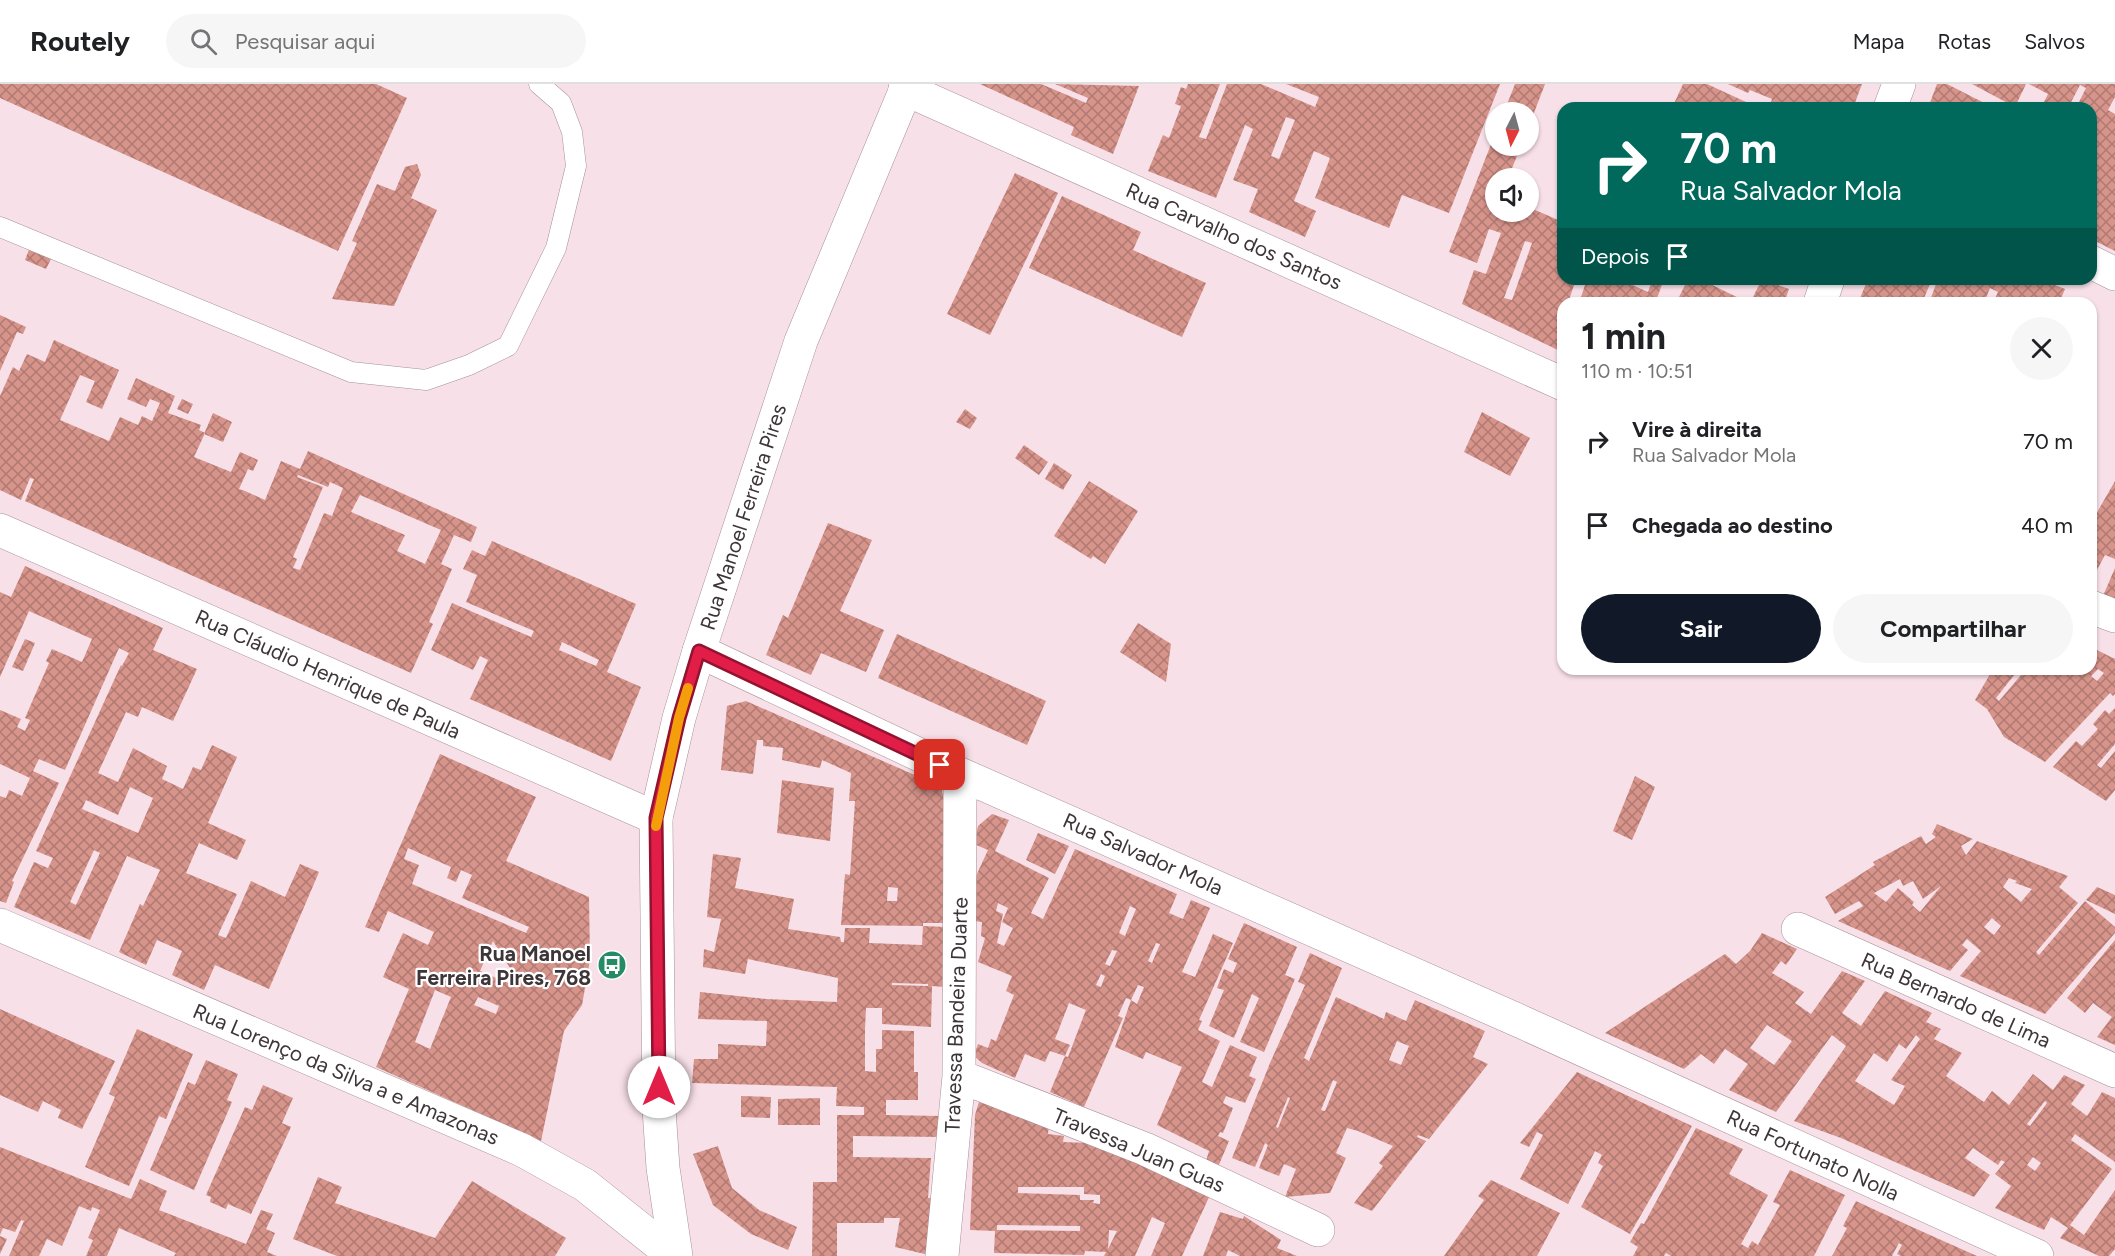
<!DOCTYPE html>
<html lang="pt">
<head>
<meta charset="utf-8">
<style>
	:root { --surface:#fff; --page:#f6f6f6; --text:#202124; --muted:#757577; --line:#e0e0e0; --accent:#111827 }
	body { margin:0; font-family:Figtree,sans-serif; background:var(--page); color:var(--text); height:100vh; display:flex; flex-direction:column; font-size:22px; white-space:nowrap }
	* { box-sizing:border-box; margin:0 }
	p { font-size:20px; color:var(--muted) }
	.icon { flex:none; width:33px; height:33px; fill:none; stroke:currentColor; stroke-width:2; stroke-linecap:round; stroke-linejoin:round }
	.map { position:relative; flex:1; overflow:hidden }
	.sheet { position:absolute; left:1557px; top:213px; width:540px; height:378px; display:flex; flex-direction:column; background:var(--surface); border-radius:18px; box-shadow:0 2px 4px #0004 }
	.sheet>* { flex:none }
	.guide { position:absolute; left:1557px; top:18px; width:540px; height:183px; border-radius:18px; box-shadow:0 2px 4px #0004; background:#00695c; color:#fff; overflow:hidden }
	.needle { width:39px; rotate:186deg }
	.buttons { position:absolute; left:1485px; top:18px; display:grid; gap:12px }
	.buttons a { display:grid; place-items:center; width:54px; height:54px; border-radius:50%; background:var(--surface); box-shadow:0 2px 4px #0004; font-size:30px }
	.pin { position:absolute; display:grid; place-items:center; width:51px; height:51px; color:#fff; margin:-26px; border-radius:12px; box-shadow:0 3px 9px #0006 }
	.me { position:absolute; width:66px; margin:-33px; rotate:0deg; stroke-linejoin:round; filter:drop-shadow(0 0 4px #0008) }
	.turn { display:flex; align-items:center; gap:21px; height:126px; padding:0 24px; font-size:27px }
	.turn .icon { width:78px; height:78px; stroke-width:2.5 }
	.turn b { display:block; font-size:42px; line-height:51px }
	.then { display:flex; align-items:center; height:57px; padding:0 24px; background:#0003; gap:12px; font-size:22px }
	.round { display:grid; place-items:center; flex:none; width:63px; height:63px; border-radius:32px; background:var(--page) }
	.headline { display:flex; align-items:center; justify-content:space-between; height:102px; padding:0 24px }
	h1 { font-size:36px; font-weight:700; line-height:45px }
	.action { display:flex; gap:12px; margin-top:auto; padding:12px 24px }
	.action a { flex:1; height:69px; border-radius:36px; background:var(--accent); color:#fff; font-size:24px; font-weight:700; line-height:69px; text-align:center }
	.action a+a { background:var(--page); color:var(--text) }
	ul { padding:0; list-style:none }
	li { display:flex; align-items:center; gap:18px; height:84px; padding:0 24px }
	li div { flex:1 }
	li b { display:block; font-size:22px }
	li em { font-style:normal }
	header { display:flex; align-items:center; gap:36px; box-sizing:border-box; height:84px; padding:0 30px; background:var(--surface); border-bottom:2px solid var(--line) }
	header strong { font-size:28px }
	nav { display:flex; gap:33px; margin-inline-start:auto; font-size:21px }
	.search { width:420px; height:54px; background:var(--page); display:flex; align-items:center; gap:15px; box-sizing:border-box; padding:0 21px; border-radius:33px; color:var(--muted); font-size:22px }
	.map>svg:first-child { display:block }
	.building { fill:url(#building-cross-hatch); fill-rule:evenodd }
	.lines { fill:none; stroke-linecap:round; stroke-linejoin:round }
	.lane-casing { stroke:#a79098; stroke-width:21 }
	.street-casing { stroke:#a79098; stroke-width:34 }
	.secondary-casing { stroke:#a79098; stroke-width:34 }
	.lane { stroke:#fff; stroke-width:20 }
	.street { stroke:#fff; stroke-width:33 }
	.secondary { stroke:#fff; stroke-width:33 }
	.route-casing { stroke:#92132f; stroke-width:15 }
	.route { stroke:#e11d48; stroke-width:10 }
	.slow { stroke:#f59e0b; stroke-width:10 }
	.labels { text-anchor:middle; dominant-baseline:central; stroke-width:4.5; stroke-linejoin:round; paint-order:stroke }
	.street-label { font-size:21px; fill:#3e3538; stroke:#fff }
	.poi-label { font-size:21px; font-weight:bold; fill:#3e3538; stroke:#fff; text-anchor:end }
</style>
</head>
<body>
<header>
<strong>Routely</strong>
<div class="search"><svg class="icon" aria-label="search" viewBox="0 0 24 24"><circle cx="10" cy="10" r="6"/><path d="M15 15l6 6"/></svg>Pesquisar aqui</div>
<nav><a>Mapa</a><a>Rotas</a><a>Salvos</a></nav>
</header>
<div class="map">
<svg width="2115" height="1172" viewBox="0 0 2115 1172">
	<defs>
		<pattern id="building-cross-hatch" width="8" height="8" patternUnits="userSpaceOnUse" patternTransform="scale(1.5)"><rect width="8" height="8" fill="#d7948b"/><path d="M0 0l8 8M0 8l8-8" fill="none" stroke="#b07a73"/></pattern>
	</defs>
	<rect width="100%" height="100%" fill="#f8e0e8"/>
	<!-- building -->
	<path class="building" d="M0,0h376l31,14 -69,153 -338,-153z
		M980,0h61l45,19 2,-5 -33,-14 84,2 -26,68 -42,-19 3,-8z
		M1188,0h32l-21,53 7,2 21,-55h34l54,23 4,-10 -33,-13h214l-51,129 -47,-18 -13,33 -74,-30 15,-40 -16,-7 -20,50 22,10 -11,26 -56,-25 9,-23 -25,-9 20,-51 -8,-4 -29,73 -68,-27 15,-36 6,3 12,-32 -6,-2 6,-17 5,2zM1286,33l9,3 -16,39 -8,-3z
		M1515,0h30l-16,42 -1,-14h-24z
		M1683,0h24l52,24h-87z
		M1728,0h134l-9,24h-84l3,-9 -22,-9 -2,3z
		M1937,0h10l47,24h-66z
		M1972,0h54l-11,23z
		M2029,0h86v13l-7,13 7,4v137l-24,-12v-131h-15l10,-20 -6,-3 -12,23h-27l7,-14z
		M1495,50l1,12h25l-13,32h-12v34h32v-5l35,15v57h13l-8,24h-5l-1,49 -100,-48 12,-34 12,4 15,-41 -12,-4 -12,34 -28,-11zM1525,157l7,2 -20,57 -8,-2z
		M417,80l4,11 -10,23 26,12 -43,96 -62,-7 25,-56 -5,-2 25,-57 18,7 10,-24z
		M1015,89l43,20 -68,142 -43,-21z
		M1062,112l79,36 -8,18 73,33 -24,54 -153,-69z
		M30,163l22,10 -6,12 -21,-9z
		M1587,195h40l-1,3 22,10 3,-9 -8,-4h21l-8,22 4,2h-81z
		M1688,195h12l49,24h-62l-9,-4z
		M1762,195l27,10 -5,14h-34z
		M1868,195h64l-10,24h-15l-9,-4 -2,4h-38z
		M1938,195h102l25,10 -6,14 -38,-2 -28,2 5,-11 -8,-4 -6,15h-55z
		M0,231l26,12 -3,7 -6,-2 -17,39z
		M54,256l65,30 -17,39 -16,-7 9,-21 -15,-6 -20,45 49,21 11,-24 18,8 4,-9 10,5 8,-18 -10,-4 -4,8 -19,-8 9,-21 39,18 -7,17 33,12 -2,5 6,3 -11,24 37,15 9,-20 18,8 -5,11 -5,-2 -9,20 6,2 20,9 16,-39 19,8 8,-18 169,76 -6,15 -17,-7 -13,29 11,5 -23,53 4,2 -22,49 -386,-172 9,-22 -4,-1 -9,22 -21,-10v-94l13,-29 6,4 8,-17 18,8zM298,391l30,12 2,-5 13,6 -11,28 -8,-3 -24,57 -7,-2 4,-9 -4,-2 30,-70 -26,-10zM360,411l81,35 -16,34 -28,-13 8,-16 -54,-23z
		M182,315l11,5 -5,10 -11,-5z
		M965,325l12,9 -7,11 -14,-7z
		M1482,328l48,26 -20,38 -46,-24z
		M213,329l19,9 -9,20 -19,-8z
		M1024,361l24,17 -9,13 -24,-17z
		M1054,379l18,12 -9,15 -18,-11z
		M1089,397l49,30 -33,53 -12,-8 -2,3 -37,-23z
		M2115,397v78l-10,-4 -14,26v-58z
		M828,439l44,17 -32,71 44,19 -18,42 -45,-19 -10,22 -45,-20 17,-40 5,3z
		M492,457l144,63 -29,68 34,15 -30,74 -141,-62 18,-39 -8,-4 -7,14 -42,-20 21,-47 79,34 3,-6 -68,-29 11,-27 -14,-6 9,-19 13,6zM562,558l37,18 -3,6 -37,-16z
		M25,482l138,62 -10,22 44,19 -24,52 -31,-14 -4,10 -12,-5 -28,61 20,9 15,-34 34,18 -5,13 21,10 10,-22 8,3 11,-25 25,12 -29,66 38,17 -9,20 -38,-17 -13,30 51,21 -19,41 8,3 25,-57 34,16 15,-33 19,8 -50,117 -54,-24 -11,25 -32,-15 10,-24 -25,-11 -11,25 -27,-13 21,-48 3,2 17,-36 -33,-14 -37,84 -76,-33 20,-45 14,6 5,-10 -17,-7 85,-186 1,1 7,-13 -10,-5 -54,122 -26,-11 -6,12 26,12 -47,98 2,1 -8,21 -6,-2v-105l6,2 3,-8 13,6 8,-18 -30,-14v-54l21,9 -4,8 8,4 5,-11 -5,-2 24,-55 -3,-2 6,-12 30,13 10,-23 -63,-28 -29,66v-85l11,5zM130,703l23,11 -15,35 -56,-24 4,-9 32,15zM94,766l6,3 -24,52 -6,-3z
		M2115,484v34l-12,-6z
		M1138,539l33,21 -5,38 -46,-30z
		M897,550l149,67 -19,44 -149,-67z
		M25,555l10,4 -12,28 -11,-4z
		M2091,563l24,12v35l-2,2 -3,-3 -65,69 -41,-25 -17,-28 -12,-9 18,-31h26l-23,29 3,3 27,-32h65zM2098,585l6,4 -7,8 -6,-5z
		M746,617l196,86v6l7,5 -3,125h-23v3l-82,-1 4,-51 5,1 5,-74h-6l2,-28 -29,-13 -2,8 -38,-8 1,-12 -20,-2v-6h-6l-4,34 -32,-4 6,-64zM888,803l10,1 -1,13h-10z
		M2115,624v36l-18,21 4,3 14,-17v39l-9,11 -53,-34 23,-26 6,5 16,-17 -5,-5 12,-14 4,4z
		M440,670l96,43 -30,64 83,36 1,63 -8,45 -18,26 -23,110 -165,-74 33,-78 -26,-12 20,-44 25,12 6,-13 -46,-21 -9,21 -14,-5zM408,764l43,19 -4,11 9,4 5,-12 11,5 -10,23 67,29 -3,6 -114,-49 7,-19 -15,-6zM493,857l24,38 -2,7 -35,-15zM435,906l16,7 -21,52 -15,-7zM478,913l21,9 -3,8 -22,-9z
		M1635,692l20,11 -23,53 -19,-9z
		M782,696l52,8 -4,53 -53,-8z
		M992,730l17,6 -14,31 54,27 -18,35 12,6 32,-70 102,45 -8,19 14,6 8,-19 19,8 -28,64 13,5 18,-43 20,9 -34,77 3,1 -4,9 22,11 -18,41 10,5 18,-42 27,12 -8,19 7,3 -11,24 -19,-7 -3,7 10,5 -10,25 -3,-1 -2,4 11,5 -11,26 -12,-6 3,-10 -52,-26 25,-58 -36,-15 -3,7 -28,-12 16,-47 -5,-2 -8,18 5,2 -39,89 -34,-15 15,-36 -15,-5 -5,11 -20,-8 -10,24 -33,-15 -8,-7 4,-12 10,4 3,-9 5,2 18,-46 -8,-4 6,-15 -34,-14 7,-24 -4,-2 1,-14 -8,-1 -4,-32 18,-39 -14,-6 4,-18zM998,819l10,5 -6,14 11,6 -9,18 -7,-3 6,-29 -7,-3zM1130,822l6,3 -11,27 -6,-3zM1156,859l4,1 -8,19 -4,-2zM1112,866l5,1 -7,15 -5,-2zM1101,890l4,2 -4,11 -5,-2zM1138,901l6,2 -7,17 -6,-4zM1089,918l-21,55 -3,-1 5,-11 -15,-6 14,-36 17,7z
		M1937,740l36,15 -12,7 5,9 11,-14 91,35 -9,11 19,16 -42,49 3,3 46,-54 30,26v6l-70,81 -85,-38 21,-25 -14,-12 -5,6 6,5 -18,21 -112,-50 25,-15 -4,-5 -24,13 -10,-17 50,-32 -2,-3 48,-26 5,8 10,-7 -4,-3zM2009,794l8,3 -2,2 17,6 -11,13 -18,-15zM1900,795l3,7 10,-5 10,18 18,-13 -21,26 -8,-7 2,-3 -16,-14 -12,14 -12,-9zM1992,834l9,8 -7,9 -10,-8z
		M1038,749l31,13 -14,28 -29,-14z
		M713,770l28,4 -6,30 59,11 -6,30 52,8 1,5h3l1,-14h25l-1,15 53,2 1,-19 23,1 -2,60 -12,-1 -1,41 -49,-3v-16h-16l-1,21v42l11,1v-23h6v-19l32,1v41h4v28h-32v15l55,1v21l-88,-1v21l78,1 -3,40h11l-10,57 -34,-8 5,-29h-16v5h-47v33h-25l1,-74h24v-67h27v-8l-28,-1 1,-19 -145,-4 2,-24h24v-15l48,2 1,-25 -69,-2 2,-27 66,7 71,3 1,-24 -90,-19 -3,15 -42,-7 1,-18 10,3 7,-33 -14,-2zM892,899l36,1v2l-36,-1z
		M2097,803l18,8v19l-29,-14z
		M1244,839l53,24 -12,28 10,4 -31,73 -24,-10 19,-44 -7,-4 -18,44 -25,-12 15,-36 -7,-2 7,-19 9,4 4,-10 -9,-4z
		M1762,849l35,16 -11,16 -5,-4 -9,12 32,19 -9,11 16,11 31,-43 23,10 -23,32 19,13 24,-35 47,22 -6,9 15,7 -7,10 28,14 -16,23 38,26 8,-11 17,14 24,-31 20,16 11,-15 21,10 -14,19 16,12 15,-24 13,6v64l-40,-28 -4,6 41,29 -42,56 14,10 31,-45v59l-6,7h-10l-39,-18 8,-10 -17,-11 -7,13 -49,-22 16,-22 -16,-12 10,-12 -4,-2 -3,5 -25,-17 -8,10 25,17 -16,22 -133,-59 -47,-17 52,-75 -14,-11 -56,77 -47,-22 19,-26 -23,-15 -11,15 -13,-10 -17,15 -79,-36 120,-79 11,10 14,-13zM1767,941l25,16 -18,24 -24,-17zM1916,951l4,4 -29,41 14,6 -11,19 -39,-24 19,-28 13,9 12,-18 7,5zM2045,1017l2,2 -17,23 -3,-2zM2033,1073l8,6 -6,8 -8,-6z
		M2115,856v105l-18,-8 15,-20 -19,-14 -8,10 -18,-15z
		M1310,869l32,15 -38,90 5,3 27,-64 48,22 2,-7 20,9 9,-21 70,31 -12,26 15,7 -59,75 -11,-4 -1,2 9,4 -54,70 -18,-8 29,-37 -4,-3 14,-17 -35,-15 -11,-3 -11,25 10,5 -16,35 -45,4 11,-28 -12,-5 -5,12 -20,-8 9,-23 -3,-2 -10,24 -23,-9 38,-95 35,-78 -7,-3zM1397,957l12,5 -8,19 -12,-5zM1333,996l4,2 -12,29 -4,-1zM1288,1013l2,1 -12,30 -2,-1z
		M0,925l115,52 -33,68 -24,-11 3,-8 -18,-9 -5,11 -38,-17z
		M137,945l56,25 -27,65 -7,-3 -30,70 -44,-19 30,-70 -6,-3z
		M206,976l32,14 -11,26 5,2 -38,88 -44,-20 38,-88 7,3z
		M1577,988l115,54 -62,108 -49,-27 22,-41 -5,-3 4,-8 -7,-4 -27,53 -48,-25 23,-44 -6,-3 -8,15 -9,-4z
		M263,1001l30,13 -11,25 9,4 -40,87 -23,-10 -2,5 -16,-7 1,-5 -5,-2 39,-88 7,3z
		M741,1012l30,1 -1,21 -29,-1z
		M820,1014v27h-42v-26z
		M979,1018l70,22 -1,10 16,2 -1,6 25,1 1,-6 121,58 -28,61h-31l14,-33 -13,-6 -17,39h-31l2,-4 -21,-1 -1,4 -90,-2 1,-22 -25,-1 5,-115zM1018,1103h66v7l16,1v9l-7,-1 1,-3h-14v-5l-62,-2zM997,1141l83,1v5l-83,-1zM1109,1146l8,1 -9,18 1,-17z
		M1696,1044l47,21 -14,25 39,21 -27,49 7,4 4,-7 6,4 22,-40 -7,-3 17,-32 55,25 -31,61h-143l-5,-3 -2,3h-31l5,-9 -8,-5 11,-19 3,1z
		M718,1062l14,42 27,22 38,17 -9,23 -37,-16 -38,-29 -20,-51z
		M0,1063l131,52 9,-20 27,12 -8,19 87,34 15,-34 12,4 -7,15 9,4 -8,19 10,4h-103l2,-3 -57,-25 -12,28h-21l7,-16 -5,-2 12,-28 -8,-3 -1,4 -12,-5 -17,40 -15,-7 -8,17h-30l15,-35 -3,-1 -6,12 -12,-4 -3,7z
		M318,1093l24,10 -7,16 100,35 37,-57 94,57 -11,18h-218l-44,-17z
		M1491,1096l69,33 -23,43h-93l40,-56 -6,-4z
		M1856,1117l56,26 65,29h-76l-4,-2 5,-9 -3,-2 -7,13h-60l15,-28 -4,-2z
		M1220,1128l23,7 1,-3 37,24 -4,8 20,8h-57l-12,-6 -2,6h-23z
		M0,1152l7,3 -7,15z"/>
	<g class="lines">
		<!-- lane casing -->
		<g class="lane-casing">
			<path id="lane" d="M0,143l351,145 75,8 43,-15 39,-19 48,-98 20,-82 -4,-34 -11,-29 -22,-19"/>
		</g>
		<!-- street casing -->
		<g class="street-casing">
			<path id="street" d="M905,5l658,295
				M1890,24l9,-24
				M2091,178l24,12
				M1820,219l8,-24
				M0,446l656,288
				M2091,523l24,9
				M699,567l261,123 564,249 513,233
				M0,841l522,225 63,35 89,71
				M1798,845l317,142
				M959,992l186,73 173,81
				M942,1172l17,-180 1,-302"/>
		</g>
		<!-- secondary casing -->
		<g class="secondary-casing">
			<path id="secondary" d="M676,1172l-13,-88 -4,-59 -3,-291 23,-100 20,-67 102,-310 107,-257"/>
		</g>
		<!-- lane -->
		<use href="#lane" class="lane"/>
		<!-- street -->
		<use href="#street" class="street"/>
		<!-- secondary -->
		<use href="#secondary" class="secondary"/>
	</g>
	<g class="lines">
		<!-- route casing -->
		<g class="route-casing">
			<path id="route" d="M659,1003l-3,-269 23,-100 20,-67 241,114"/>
		</g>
		<!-- route -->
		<use href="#route" class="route"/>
		<!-- slow -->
		<path class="slow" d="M656,742l23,-108 9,-30"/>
	</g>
	<!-- icons -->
	<defs>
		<g id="bus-disc" transform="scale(1.5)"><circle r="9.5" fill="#258b67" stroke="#fff"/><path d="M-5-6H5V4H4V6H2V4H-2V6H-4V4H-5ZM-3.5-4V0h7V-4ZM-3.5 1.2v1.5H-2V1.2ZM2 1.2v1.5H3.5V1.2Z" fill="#fff"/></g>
	</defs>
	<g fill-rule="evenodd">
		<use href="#bus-disc" x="612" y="881"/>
	</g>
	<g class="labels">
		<!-- street labels -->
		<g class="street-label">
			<text transform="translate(1234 152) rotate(24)">Rua Carvalho dos Santos</text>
			<text transform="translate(743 433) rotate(-72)">Rua Manoel Ferreira Pires</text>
			<text transform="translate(328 590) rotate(24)">Rua Cláudio Henrique de Paula</text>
			<text transform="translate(1143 770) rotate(24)">Rua Salvador Mola</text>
			<text transform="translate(1956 916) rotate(24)">Rua Bernardo de Lima</text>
			<text transform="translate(956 931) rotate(-88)">Travessa Bandeira Duarte</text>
			<text transform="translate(346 990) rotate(23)">Rua Lorenço da Silva a e Amazonas</text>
			<text transform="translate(1139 1066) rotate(23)">Travessa Juan Guas</text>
			<text transform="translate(1813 1071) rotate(25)">Rua Fortunato Nolla</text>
		</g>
		<!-- poi labels -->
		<g class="poi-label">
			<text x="591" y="869">Rua Manoel<tspan x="591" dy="24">Ferreira Pires, 768</tspan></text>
		</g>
	</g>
</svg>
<div class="buttons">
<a><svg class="needle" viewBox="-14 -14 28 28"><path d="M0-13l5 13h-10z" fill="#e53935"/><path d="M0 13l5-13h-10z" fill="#757577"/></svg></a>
<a><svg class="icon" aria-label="sound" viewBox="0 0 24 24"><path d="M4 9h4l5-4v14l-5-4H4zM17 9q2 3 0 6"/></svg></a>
</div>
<div class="pin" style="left:940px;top:681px;background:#d93025"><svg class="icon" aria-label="arrive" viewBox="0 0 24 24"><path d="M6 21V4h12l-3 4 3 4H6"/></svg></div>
<svg class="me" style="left:659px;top:1003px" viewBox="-20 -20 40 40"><circle r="19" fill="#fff"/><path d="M0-13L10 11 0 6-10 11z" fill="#e11d48"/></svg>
<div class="guide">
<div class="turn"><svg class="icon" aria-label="right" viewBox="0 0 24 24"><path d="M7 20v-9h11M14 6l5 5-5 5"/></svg><div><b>70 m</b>Rua Salvador Mola</div></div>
<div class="then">Depois<svg class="icon" aria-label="arrive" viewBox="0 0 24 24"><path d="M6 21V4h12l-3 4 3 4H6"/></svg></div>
</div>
<section class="sheet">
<div class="headline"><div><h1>1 min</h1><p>110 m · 10:51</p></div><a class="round"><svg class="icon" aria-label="close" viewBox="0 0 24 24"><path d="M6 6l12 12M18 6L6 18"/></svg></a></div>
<ul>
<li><svg class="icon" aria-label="right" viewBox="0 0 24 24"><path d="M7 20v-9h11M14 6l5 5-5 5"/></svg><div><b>Vire à direita</b><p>Rua Salvador Mola</p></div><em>70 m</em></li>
<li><svg class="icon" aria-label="arrive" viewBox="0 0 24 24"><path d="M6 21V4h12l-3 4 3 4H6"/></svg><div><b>Chegada ao destino</b></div><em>40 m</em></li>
</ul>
<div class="action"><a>Sair</a><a>Compartilhar</a></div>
</section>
</div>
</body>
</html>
